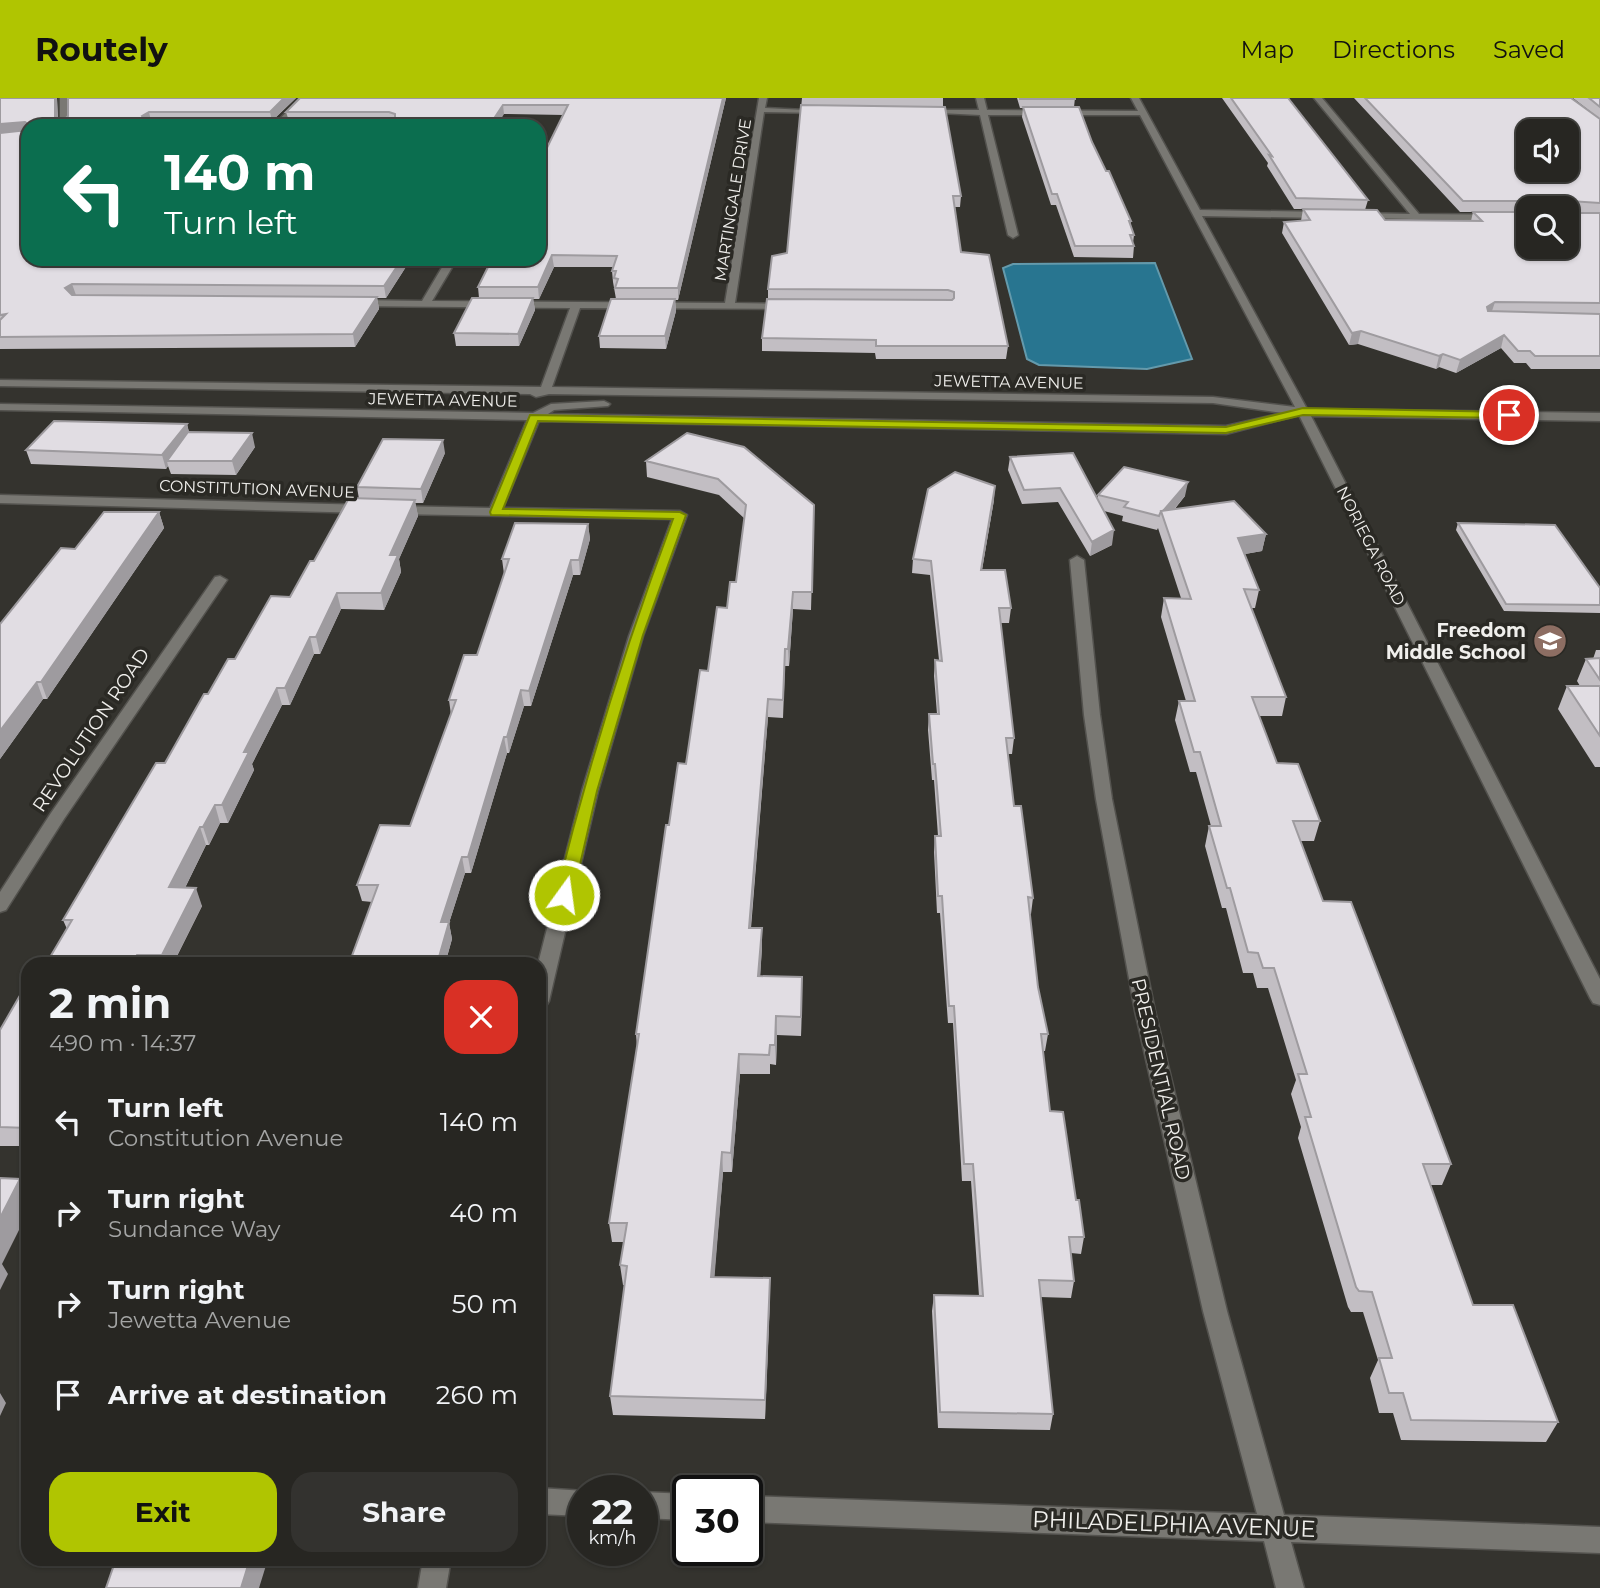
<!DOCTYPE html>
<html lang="en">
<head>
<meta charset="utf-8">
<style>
	:root { --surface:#272622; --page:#33322f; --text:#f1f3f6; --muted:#a4a5a5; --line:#434340; --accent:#b0c501 }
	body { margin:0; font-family:Montserrat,sans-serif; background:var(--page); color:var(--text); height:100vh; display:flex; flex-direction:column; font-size:26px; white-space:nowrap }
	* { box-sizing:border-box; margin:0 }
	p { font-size:23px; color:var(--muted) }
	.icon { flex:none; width:38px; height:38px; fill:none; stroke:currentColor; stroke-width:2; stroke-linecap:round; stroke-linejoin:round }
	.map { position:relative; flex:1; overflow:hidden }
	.panel { position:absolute; left:21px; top:859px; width:525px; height:609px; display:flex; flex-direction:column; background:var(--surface); border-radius:21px; box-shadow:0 2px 5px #0004,0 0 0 2px var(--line) }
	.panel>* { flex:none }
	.guide { position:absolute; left:21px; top:21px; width:525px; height:147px; border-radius:21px; box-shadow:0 2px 5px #0004,0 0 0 2px var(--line); background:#0b6e4f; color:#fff; overflow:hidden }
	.buttons { position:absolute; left:1516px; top:21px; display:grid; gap:14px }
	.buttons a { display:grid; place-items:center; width:63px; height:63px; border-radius:14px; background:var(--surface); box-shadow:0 2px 5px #0004,0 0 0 2px var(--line); font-size:35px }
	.speed { position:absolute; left:567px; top:1377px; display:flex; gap:14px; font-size:35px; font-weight:700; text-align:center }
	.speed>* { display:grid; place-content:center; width:91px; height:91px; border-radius:50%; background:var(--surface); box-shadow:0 2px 5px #0004,0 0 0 2px var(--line); line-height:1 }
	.speed small { font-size:18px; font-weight:400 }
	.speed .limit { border:4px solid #111; border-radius:10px; background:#fff; color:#111 }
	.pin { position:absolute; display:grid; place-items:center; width:60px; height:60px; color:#fff; margin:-30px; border:4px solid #fff; border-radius:50%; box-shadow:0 2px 7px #0007 }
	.me { position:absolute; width:77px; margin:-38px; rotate:14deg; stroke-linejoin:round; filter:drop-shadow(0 0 5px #0008) }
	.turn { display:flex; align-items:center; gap:24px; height:147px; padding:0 28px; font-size:32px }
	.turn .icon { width:91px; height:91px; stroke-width:2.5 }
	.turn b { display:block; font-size:49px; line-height:60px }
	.round { display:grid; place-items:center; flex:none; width:74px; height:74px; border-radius:21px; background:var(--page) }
	.overview { display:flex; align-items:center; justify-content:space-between; height:119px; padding:0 28px }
	h1 { font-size:42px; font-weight:700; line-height:52px }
	.cta { display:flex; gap:14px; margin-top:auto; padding:14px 28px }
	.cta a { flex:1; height:80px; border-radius:21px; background:var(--accent); color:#111; font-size:28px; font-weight:700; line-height:80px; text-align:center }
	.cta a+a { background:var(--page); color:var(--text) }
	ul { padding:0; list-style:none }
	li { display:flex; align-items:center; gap:21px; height:91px; padding:0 28px }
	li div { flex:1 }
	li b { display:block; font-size:26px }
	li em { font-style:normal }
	header { display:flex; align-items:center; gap:42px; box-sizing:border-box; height:98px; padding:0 35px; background:var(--accent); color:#111 }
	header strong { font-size:33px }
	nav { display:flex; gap:38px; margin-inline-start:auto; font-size:24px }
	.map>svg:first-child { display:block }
	.water { fill:#287590; stroke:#649aac; stroke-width:2 }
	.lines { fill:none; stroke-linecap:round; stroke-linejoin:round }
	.minor-casing { stroke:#53524e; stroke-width:3 }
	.minor { fill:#797873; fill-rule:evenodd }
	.wall { fill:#c2bec3; fill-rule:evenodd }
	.shaded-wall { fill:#9e9b9f }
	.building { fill:#e1dde3; stroke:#9e9b9f; stroke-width:2; fill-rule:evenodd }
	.route { fill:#b0c501; stroke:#728001; stroke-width:2 }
	.labels { text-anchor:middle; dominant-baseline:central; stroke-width:7; stroke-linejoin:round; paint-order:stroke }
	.far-street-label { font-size:16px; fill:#f0efec; stroke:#2a2924 }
	.poi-label { font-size:19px; font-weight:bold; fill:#f0efec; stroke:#2a2924; text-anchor:end }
	.street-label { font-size:19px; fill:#f0efec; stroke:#2a2924 }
	.near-street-label { font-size:23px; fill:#f0efec; stroke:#2a2924 }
</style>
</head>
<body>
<header>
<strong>Routely</strong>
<nav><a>Map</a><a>Directions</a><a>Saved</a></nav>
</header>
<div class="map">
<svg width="1600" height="1490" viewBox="0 0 1600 1490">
	<rect width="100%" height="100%" fill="#34332e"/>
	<!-- water -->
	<path class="water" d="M1155,165l37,96 -45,10 -108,-4 -12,-6 -24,-91 10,-4z"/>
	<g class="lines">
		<!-- minor casing -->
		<g class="minor-casing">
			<path id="minor" d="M60,0h8v28h-8z
				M300,0h8l-29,28h-6z
				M759,0h8l-2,10 60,3 -4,2 -57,-1 -29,191 52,1 5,3 -1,2 -211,-1 -28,79 661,10 82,10 -155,-292h-152l30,120 -5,3 -5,-3 -28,-120 -61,-3 4,-2h56l-3,-12h8l3,12 151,1 -7,-13h8l61,112 125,2 4,3 -4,3 -123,-2 105,193 293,4v8l-289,-5 289,563v26l-7,-2 -3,-5 -291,-583 -73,19 -687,-13 -36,87 177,3 7,4 -44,121 -45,155 -49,210 -3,5 -7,2 -1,-44 44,-173 47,-155 43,-117 -277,-5 -6,-4 6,-4 95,2 37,-88 -527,-10v-6l533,9 18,-9 53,-3 6,3 -2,2 -54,4 -6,4 678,12 57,-13 -70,-10 -664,-9 -13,3 -6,-3 -530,-8v-6l541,7 29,-79 -214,-2 -5,-3 5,-3 66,1 25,-42h10l-25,42 293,2z
				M1314,0h8l97,116 109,1v6l-171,-3 -1,-2 4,-3 50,1z
				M0,397l367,10 6,4 -6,4 -367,-10z
				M1077,458l7,4 16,155 12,84 43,212 72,300 57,204 316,12v26l-309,-11 13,46h-28l-12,-47 -517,-19v-26l510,18 -54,-203 -68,-300 -39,-212 -12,-84 -14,-155z
				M220,478l7,4 -163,239 -58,91 -6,2v-20l51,-79 164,-236z
				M539,1390l46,3h-2v25l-44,-2z
				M642,1394l46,2v26l-46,-2z
				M423,1461h28l-5,29h-28z"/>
		</g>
		<!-- minor -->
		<use href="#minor" class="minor"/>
	</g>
	<!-- wall -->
	<path class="wall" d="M0,0h57l1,20 7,1 3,-3v-18h228l-21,20h13l-2,-6 14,-14h426l-48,202h-3l1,11 -10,38 -66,-1 -1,-12 17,-37 -3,-17 -1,-11 1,-4h-59l-15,32h-6l2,11 -16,36h-63l-2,-13 25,-35 -1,-11 86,-172 -60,-1 -476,145h383l-25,39h-9l2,11 -24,38 -355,2z
		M802,0h141v8l18,90 -1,11h-5l6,45 47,94 -2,13h-130l-1,-6 -113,-2v-13l6,-39v-10l19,-36z
		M1017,0h58l-1,9 57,114 -1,5 4,9 -1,8 1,3 -1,12 -59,-1 -18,-52h-5l-29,-88 1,-9h-3z
		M1222,0h66l80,102 -3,10 20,10 86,1 2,-9h-13l-106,-114h217l29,21v250h-69l-5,-6h-12l-13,-15 -45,25 -17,-6 -3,2 -78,-25 -9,1 -67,-112 2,-11 17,-1 2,-12h-9l-27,-43 1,-3zM1528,110h38l-38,4z
		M1573,0h27v21z
		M187,326l2,8 66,15 -19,28 -65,-1 -3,-8 -2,3 -135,-5 -5,-14z
		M687,335l127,72 -3,105 -18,-1 -4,57h-4l-2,52 -15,-1 -17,211h11v19l-2,29 42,20 -1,40 -24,-1 -1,30 -6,-1v10h-30l-8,98h-9l-9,105 56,1v19l-5,122 -152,-4 -3,-19 15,-111h-2l-3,-20 4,-23h-12l-3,-19 28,-176 -1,-13 33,-209 17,-61 22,-93 28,-89 9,-63 -26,-24 -72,-18 -1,-16z
		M445,355l-22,50h-8l3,13 -19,43 2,13 -17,38 -43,-1 -21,45h-6l-24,51h-8l-30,59 2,6 -26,53h-8l-11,22h-3l-21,43 17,18 -29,58h-127l21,-35 -4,-9 102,-157 43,-69 27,-35 55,-62 69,-98 -2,-12z
		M1010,359l87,42 1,-4 87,1 -11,14 92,24 -4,17 -17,3 14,36 -4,18h-4l35,89 -4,19h-23l18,47 43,58 -6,20h-14l23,60 128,263 -9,21h-12l43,120 85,117 -12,20 -145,-2 -8,-27h-14l-9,-35 8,-18 -15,-48h-12l-3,-5 -50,-169 3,-11 -10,-33 5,-14 -28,-92h-11l-4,-15h-10l-17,-65h-4l-17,-62 4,-20h2l-15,-54h-6l-15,-52 4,-19h7l-25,-84 3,-19h17l-23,-70 -1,2 -35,-9 1,-5 -19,-5 8,34 -22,11 -32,-54 -36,2 -14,-34z
		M994,402l-12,70 29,38 -2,15h-9l14,115 -2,16h-4l6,52 19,92 -2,16h-1l8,73 10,47 -3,17h-2l7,60 26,89 8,37 -3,17 -10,-1 3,28 -3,17 -31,-1 13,117 -3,16 -112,-2 -6,-117 2,-16 45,1 -8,-115h-9l-9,-158h-5l-8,-110h-3l-3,-61 1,-16h3l-4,-56h-2l-4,-50 1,-16h8l-3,-38 1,-16h4l-9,-85 -18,-2 1,-14z
		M159,414l5,16 -117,171h-4l-43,60v-135l75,-75z
		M1458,425l142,65v25l-96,-2 -48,-81z
		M588,426l2,15 -10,36h-7l-42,131h-7l-15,47h-2l-36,120h-6l-16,50 3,16 -7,25h-96l23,-62 -10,-1 -5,-16 53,-59 41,-111 -2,-15 28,-45 27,-81 -2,-15z
		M1596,552h4v117h-5l-37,-58 9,-23h13l-3,-5 9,-22h7z
		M28,887v161h-28v-116z"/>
	<!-- shaded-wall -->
	<path class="shaded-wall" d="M55,0h2l1,28 -3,-8z
		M284,0h12l-24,23 -2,-9z
		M723,0h3l-48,202v-12z
		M503,7l1,9 -7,12h-8z
		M149,14l2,9 -7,4 -2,-9z
		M25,24l3,9 -28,3v-10z
		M552,157l2,12 -15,32 -1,-12z
		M402,161h9l-25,39 -2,-12z
		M72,186l4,11 -7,5 -4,-12z
		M377,199l2,12 -24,38 -2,-13z
		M533,200l2,12 -16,36 -1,-12z
		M675,201l1,12 -10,38 -1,-13z
		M1495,204l-4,12 -8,5 4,-12z
		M1361,233l-3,13 -9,1 3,-12z
		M1504,237l-3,13 -45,25 4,-13z
		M1443,256l-4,13 -3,2 3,-13z
		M187,326l3,13 -23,24 1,5 -2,3 -4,-14z
		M252,335l3,14 -19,28 -4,-14z
		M443,342l2,13 -22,50 -2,-14z
		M1188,384l-3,14 -21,25 -2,-8z
		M995,388l-1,14 -15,85 2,-15z
		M415,402l3,16 -19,43 2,13 -17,38 -3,-17 9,-38z
		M159,414l5,16 -117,171 -6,-17z
		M588,426l2,15 -10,36 -1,-15z
		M1114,432l-2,15 -22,11 2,-14z
		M1266,436l-4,17 -28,5 4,-18z
		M571,462l2,15 -42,131 -2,-15z
		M793,494v17l-4,57 -1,-17z
		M337,495l4,16 -21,45 -4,-17z
		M310,539l4,17 -24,51 -5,-17z
		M37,584l6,17 -43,60v-28z
		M277,590l5,17 -30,59 2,6 -26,53 -6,-18 22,-53z
		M521,592l3,16 -15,47 -2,-16z
		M768,601v18l-19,230v-19z
		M504,639l3,16 -36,120 -3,-16z
		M215,707l5,18 -11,22 -6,-18z
		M200,729l6,18 -30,61 -7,-19z
		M462,759l3,16 -16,50 3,16 -7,25h-8l4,-42z
		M196,790l6,18 -29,58h-8l-3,-9z
		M762,830v19l-3,49 -1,-20z
		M137,857l4,9h-9z
		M802,879v19l-1,40v-19z
		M776,918l1,19 -1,30 -1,-20z
		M739,956l1,20 -8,98 -1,-19z
		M722,1054l1,20 -10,124 -2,-19z
		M20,1081l8,15v18l-26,52 6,10 -8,16v-72z
		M770,1180v19l-5,122v-19z
		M0,1295l6,10 -6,13z
		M250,1461h18l-9,29h-18z"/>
	<!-- building -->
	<path class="building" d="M0,0h55v20l10,1 3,-3v-18h216l-14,14h-121l-7,4 2,3 251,-1v-4l-6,-2h-103l14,-14h423l-45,190h-63l3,-9 -4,-1 2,-7h-4l5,-15 -65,-1 -14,32h-60l14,-28h47v-95l29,-59h-65l-14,21h-461v133h374l-18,27 -312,-2 -7,4 7,7 305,2 -24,37 -353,3v-17l6,-6 -6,1v-182l27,-3 1,-6 -3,-2 -25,2z
		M1020,0h55v1h-55z
		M1231,0h57l80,102 -72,-2 -27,-43 3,1z
		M1365,0h206l29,21v84l-30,-2 -3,9 2,3h31v90l-105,-1 -8,5 1,4 112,3v42h-65l-5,-5h-12l-14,-16 -44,25 -17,-6 -4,2 -78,-25 -9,2 -68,-111 26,-2 -7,-11 74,1 8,10 97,1 -9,-9h55v35h38v-39h-33l-2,-7h-68zM1528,33h38v39h-38z
		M1589,0h11v9z
		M801,7l144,2 16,89h-8l8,56 28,3 19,91h-132v-6l-114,-2 5,-39 185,1 2,-2v-6l-6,-2 -180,-1 4,-33 15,-3z
		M1023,9h56l13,35 14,29h3l22,50h-2l5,14h-4l4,11h-59l-18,-52h-5z
		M472,200h61l-15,36 -64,-1z
		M611,201h64l-10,37h-66z
		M54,323l133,3 -25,31 -136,-5z
		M188,334l64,1 -20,28h-65z
		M687,335l57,14 70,58 -2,87h-19l-5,57h-3l-2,51 -15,-1 -19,229h13l-4,48 44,1 -1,40 -25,-1 -1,29h-5l-1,10 -30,-1 -8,99 -9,-1 -11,125 59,1 -5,122 -155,-4 17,-130 -7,-1 7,-42h-18l30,-189h-3l30,-209h3l9,-62 8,1 14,-94 8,1 9,-64 10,1 3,-26h6l10,-77 -28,-26 -72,-18z
		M383,341l60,1 -22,49 -64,-2z
		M1073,355l41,77 -22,12 -32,-54 -36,2 -14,-33z
		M1124,369l64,15 -25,29h-2l-2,5 -35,-9 4,-5 -30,-7z
		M955,374l40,14 -14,84h24l6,38h-12l15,130h-8l8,68h7l12,92 -5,-1 10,90 10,47h-7l9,77 13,1 13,88h3l5,37h-15l5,44 -35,-1 14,134 -113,-2 -6,-117 49,1 -10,-132h-9l-10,-158h-5l-7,-110h-4l-3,-60h6l-6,-72h-2l-4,-50h10l-4,-54 7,1 -11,-100 -18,-2 15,-70z
		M349,400l66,2 -25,55h8l-17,38h-44l-21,44h-6l-25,51h-8l-33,64h5l-27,53h-7l-12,22h-3l-31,60 27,1 -34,67h-25l-5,9h-86l26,-44h-9l93,-157h9l39,-69h4l20,-35h7l36,-63 19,1 20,-36h4z
		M1234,403l32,33 -28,4 21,52 -15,-1 42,108h-34l25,66 21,1 22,57h-27l30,80 28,1 81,211 19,51h-28l50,141h40l45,117 -147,-2 -8,-27h-14l-10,-35h13l-20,-66 -13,-1 -3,-4 -51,-170h6l-13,-43h9l-33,-106h-11l-5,-15 -10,-1 -18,-64h-3l-18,-62h12l-21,-74h-6l-15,-51h16l-31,-103 27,1 -30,-88z
		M104,414h55l-118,170h-4l-37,49v-107l61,-76 14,1z
		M515,425l73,1 -9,36h-8l-42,131 -8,-1 -14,47h-3l-36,120h-6l-21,65h8l-12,42h-88l29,-79h-21l23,-60 30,1 46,-126h-7l15,-45h13l32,-96h-7z
		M1458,425l97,2 45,63v17l-94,-1z
		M1600,560v22l-14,-21z
		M1567,588h33v50z
		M26,887h2v143l-28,-1v-97z
		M0,1080l20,1 -20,39z
		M116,1461h134l-9,29h-135z"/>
	<!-- route -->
	<path class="route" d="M1303,310l206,4 5,3 -5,3 -206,-3 -77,18 -688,-12 -35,88 177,3 6,3 -43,120 -46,156 -24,104 -9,6 -5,-2 -3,-4c32,-129 70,-251 117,-376l-182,-4 -1,-3 40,-97 696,12z"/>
	<!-- icons -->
	<defs>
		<g id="school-disc" transform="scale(1.75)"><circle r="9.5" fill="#8d6e63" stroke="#2a2924"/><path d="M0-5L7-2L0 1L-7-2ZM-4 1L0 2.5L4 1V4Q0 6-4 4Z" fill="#fff"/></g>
	</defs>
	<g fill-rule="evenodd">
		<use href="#school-disc" x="1550" y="543"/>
	</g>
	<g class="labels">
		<!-- far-street labels -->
		<g class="far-street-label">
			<text transform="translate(733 102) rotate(-81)">MARTINGALE DRIVE</text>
			<text transform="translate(1009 284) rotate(1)">JEWETTA AVENUE</text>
			<text transform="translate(443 302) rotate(1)">JEWETTA AVENUE</text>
			<text transform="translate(257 391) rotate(2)">CONSTITUTION AVENUE</text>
			<text transform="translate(1371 448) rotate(63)">NORIEGA ROAD</text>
		</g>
		<!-- poi labels -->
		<g class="poi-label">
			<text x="1526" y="532">Freedom<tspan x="1526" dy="22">Middle School</tspan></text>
		</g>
		<!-- street labels -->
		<g class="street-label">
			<text transform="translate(91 632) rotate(-56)">REVOLUTION ROAD</text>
			<text transform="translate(1161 981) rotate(77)">PRESIDENTIAL ROAD</text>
		</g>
		<!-- near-street labels -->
		<g class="near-street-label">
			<text transform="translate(1174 1426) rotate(2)">PHILADELPHIA AVENUE</text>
		</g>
	</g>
</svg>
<div class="buttons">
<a><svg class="icon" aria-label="sound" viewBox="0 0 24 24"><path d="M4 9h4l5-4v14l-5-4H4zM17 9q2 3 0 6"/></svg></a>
<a><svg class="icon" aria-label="search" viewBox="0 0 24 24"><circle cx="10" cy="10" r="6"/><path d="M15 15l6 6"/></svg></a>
</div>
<div class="speed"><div>22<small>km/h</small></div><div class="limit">30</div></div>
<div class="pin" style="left:1509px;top:317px;background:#d93025"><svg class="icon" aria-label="arrive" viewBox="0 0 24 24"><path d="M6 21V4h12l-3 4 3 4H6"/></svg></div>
<svg class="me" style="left:564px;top:797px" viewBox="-20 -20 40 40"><circle r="17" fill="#b0c501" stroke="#fff" stroke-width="3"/><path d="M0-11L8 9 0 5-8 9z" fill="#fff"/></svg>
<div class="guide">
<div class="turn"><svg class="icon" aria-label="left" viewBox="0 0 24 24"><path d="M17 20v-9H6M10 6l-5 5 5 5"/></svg><div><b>140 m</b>Turn left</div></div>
</div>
<section class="panel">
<div class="overview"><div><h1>2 min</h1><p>490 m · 14:37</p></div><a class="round" style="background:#d93025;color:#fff"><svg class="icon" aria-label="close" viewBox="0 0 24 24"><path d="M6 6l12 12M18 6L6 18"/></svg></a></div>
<ul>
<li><svg class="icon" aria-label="left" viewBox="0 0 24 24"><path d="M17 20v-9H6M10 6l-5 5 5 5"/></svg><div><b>Turn left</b><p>Constitution Avenue</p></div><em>140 m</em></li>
<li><svg class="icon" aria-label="right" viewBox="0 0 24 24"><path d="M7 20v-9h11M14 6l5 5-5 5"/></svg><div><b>Turn right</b><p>Sundance Way</p></div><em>40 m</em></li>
<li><svg class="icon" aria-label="right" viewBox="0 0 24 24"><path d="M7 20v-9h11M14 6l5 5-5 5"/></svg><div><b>Turn right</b><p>Jewetta Avenue</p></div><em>50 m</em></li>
<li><svg class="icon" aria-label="arrive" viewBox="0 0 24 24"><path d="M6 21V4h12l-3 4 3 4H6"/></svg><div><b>Arrive at destination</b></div><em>260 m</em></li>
</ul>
<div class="cta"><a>Exit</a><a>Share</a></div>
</section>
</div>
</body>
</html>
